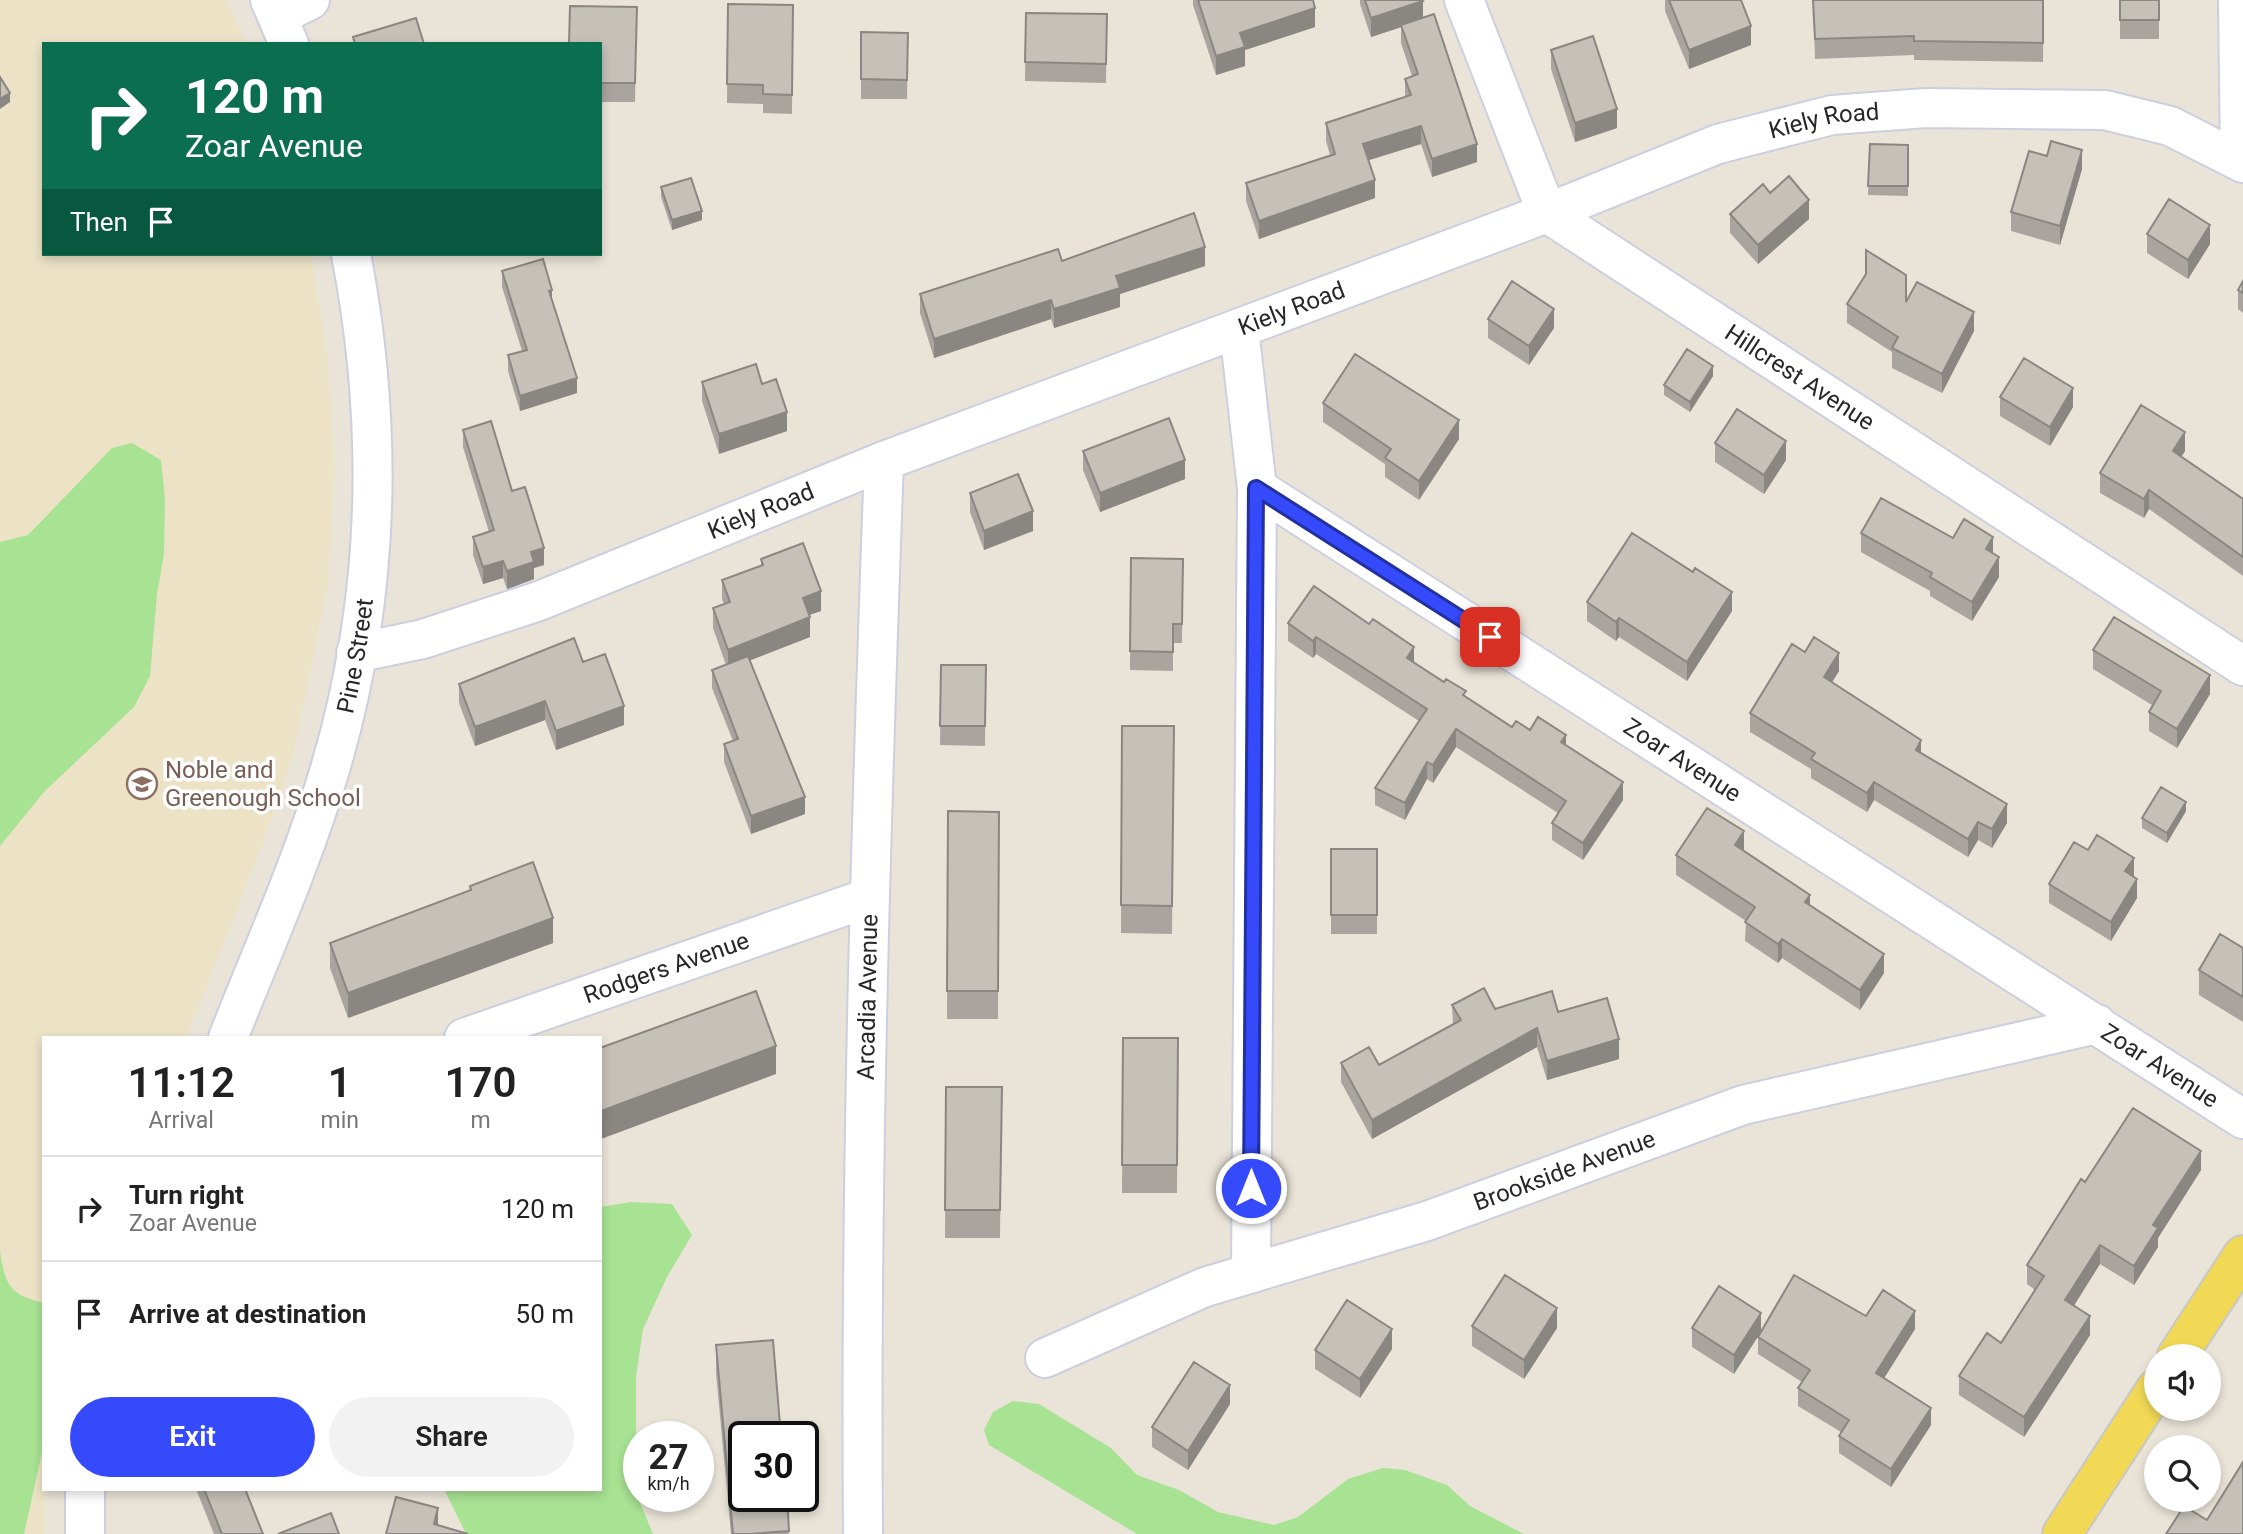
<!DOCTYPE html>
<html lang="en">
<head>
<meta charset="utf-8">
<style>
	:root { --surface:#fff; --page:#f2f2f2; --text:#222; --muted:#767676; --line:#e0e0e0; --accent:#354afa }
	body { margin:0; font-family:Roboto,sans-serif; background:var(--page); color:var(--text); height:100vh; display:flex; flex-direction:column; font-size:26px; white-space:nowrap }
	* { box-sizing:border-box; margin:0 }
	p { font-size:23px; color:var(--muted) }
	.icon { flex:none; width:38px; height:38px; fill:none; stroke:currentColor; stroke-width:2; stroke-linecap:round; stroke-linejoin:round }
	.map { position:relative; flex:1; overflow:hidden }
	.panel { position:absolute; left:42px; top:1036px; width:560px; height:455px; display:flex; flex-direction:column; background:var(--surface); border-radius:0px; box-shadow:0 4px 10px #0003 }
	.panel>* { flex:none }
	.hud { position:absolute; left:42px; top:42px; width:560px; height:214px; border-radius:0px; box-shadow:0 4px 10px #0003; background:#0b6e4f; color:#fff; overflow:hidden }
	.buttons { position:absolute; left:2144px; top:1344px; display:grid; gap:14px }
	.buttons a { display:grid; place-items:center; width:77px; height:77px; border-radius:50%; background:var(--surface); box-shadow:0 4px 10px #0003; font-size:35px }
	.speed { position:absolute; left:623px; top:1421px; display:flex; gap:14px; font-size:35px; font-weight:700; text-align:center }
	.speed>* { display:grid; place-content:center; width:91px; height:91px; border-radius:50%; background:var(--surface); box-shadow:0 4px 10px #0003; line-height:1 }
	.speed small { font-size:18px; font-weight:400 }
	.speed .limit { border:4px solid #111; border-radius:10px; background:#fff; color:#111 }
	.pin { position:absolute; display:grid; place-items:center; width:60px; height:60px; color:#fff; margin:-30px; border-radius:14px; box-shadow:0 4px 10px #0006 }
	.me { position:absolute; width:77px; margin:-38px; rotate:0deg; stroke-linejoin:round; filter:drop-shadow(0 0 5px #0008) }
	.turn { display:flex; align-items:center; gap:24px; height:147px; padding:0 28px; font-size:32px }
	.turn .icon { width:91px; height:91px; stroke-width:2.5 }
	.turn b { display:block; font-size:49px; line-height:60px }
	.then { display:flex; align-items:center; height:66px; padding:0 28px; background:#0003; gap:14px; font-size:26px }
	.eta { display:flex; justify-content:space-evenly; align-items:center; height:119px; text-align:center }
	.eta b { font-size:42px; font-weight:600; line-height:49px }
	.cta { display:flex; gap:14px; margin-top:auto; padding:14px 28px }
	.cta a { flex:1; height:80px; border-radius:42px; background:var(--accent); color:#fff; font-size:28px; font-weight:600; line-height:80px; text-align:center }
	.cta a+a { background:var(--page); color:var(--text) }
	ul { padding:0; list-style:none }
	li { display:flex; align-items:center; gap:21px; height:105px; padding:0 28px; border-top:2px solid var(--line) }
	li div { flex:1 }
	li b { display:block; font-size:26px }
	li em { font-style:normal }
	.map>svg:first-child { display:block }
	.education { fill:#ece3c6 }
	.green { fill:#a8e293 }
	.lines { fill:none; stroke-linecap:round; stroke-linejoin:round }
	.street-casing { stroke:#cdcfe1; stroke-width:42 }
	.secondary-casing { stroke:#cdcfe1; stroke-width:42 }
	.primary-casing { stroke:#c7c7c7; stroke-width:42 }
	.street { stroke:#fff; stroke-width:38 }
	.secondary { stroke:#fff; stroke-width:38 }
	.primary { stroke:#f1d956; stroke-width:38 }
	.wall { fill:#a9a59e }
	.shaded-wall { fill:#8a8681 }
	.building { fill:#c5c0b8; stroke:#8a8681; stroke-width:2 }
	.route-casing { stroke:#2230a2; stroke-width:18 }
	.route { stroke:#354afa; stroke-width:12 }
	.labels { text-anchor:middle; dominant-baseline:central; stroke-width:7; stroke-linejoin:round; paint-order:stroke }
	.street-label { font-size:24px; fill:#272727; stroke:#fff }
	.education-label { font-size:24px; fill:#785e54; stroke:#fff; text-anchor:start }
</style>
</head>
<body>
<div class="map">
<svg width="2243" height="1534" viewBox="0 0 2243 1534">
	<rect width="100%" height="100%" fill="#eae4d8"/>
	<!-- education -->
	<path class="education" d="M0,0h226l20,44h-202v210h267l17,106 7,110 -7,115 -35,171 -38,108 -69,174h-142l1,496h-45z"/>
	<!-- green -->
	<path class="green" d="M132,443l29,17 4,38 -1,56 -7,40 -7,82 -16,31 -90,85 -44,54v-304l28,-7 84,-87z
		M631,1202l41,2 20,31 -25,42 -24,52 -7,48v116l17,41h-187l-22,-45h156v-282z
		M0,1251c5,34 10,44 44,52v140l-20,91h-24z
		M1013,1401l26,3 72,44 26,27 42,15 39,22 56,13 24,-8 50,-38 35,-11 22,2 42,15 23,21 54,28h-387l-148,-89 -5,-15 9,-18z"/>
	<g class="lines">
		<!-- street casing -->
		<g class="street-casing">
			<g id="street">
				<path id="s1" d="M1464,0l83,213 696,453"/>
				<path d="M2238,0l2,160"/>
				<path d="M278,16l32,-16"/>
				<path id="s2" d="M1239,329l18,159 986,631"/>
				<path id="s3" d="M356,653l67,-14 116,-38 345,-140 663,-248 171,-69 114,-29 94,-7 179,2 65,16 73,37"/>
				<path id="s4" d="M464,1038l404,-140"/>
				<path d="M1251,1271l6,-783"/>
				<path id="s5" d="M1045,1358l160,-71 222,-66 316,-116 354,-81"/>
				<path id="s6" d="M863,1534c-3,-358 8,-715 21,-1073"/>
			</g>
		</g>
		<!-- secondary casing -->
		<g class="secondary-casing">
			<g id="secondary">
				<path d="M270,0l19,44"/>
				<path id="s7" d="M228,1038c35,-89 75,-177 102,-269 50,-168 54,-343 21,-515"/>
				<path d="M85,1534v-45"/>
			</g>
		</g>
		<!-- primary casing -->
		<g class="primary-casing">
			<path id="primary" d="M2177,1356l66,-101
				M2062,1534l94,-145"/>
		</g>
		<!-- street -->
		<use href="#street" class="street"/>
		<!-- secondary -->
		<use href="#secondary" class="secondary"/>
		<!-- primary -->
		<use href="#primary" class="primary"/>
	</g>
	<!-- wall -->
	<path class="wall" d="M1193,0h120l2,27 -70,23v16l-29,9 -23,-70z
		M1360,0h62l1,18 54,144 -45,15 -11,-33 -53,16 7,38 -116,41 -13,-38v-18l84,-28 -4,-14v-18l79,-26v-18l7,-3 -11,-33v-16l-30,10 -11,-33z
		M1665,0h76l10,45 -62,24 -24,-58z
		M1813,0h231l-1,62 -129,-2v-5l-99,4z
		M2120,0h39v39h-39z
		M728,4l65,1 -1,109 -29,-1v-9l-36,-1z
		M637,7l-2,95h-35v-58z
		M1026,13l81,1 -1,69 -81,-2z
		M861,32l47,1 -1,66h-46z
		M1551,50l66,78 -42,14 -24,-73z
		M1870,144l38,1v51l-40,-1z
		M2047,156l35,13 -22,76 -49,-14v-19z
		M661,187l41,33 -30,10 -11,-33z
		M1770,193l39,26 -51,45 -28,-31v-19z
		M2147,234l63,10 -22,35 -41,-26z
		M1062,261l143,5 -85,28v13l-66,21 -3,-9 -117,39 -14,-45v-19z
		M502,271l50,32 25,90 -57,18 -12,-40v-16l14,-4 -20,-64z
		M2243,281v32l-5,-4v-19z
		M1906,301l68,30 -32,62 -50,-25v-16l-45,-29v-19z
		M1488,319l66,9 -25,37 -41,-27z
		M1713,376l-23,36 -26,-17v-10z
		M702,382l60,2 25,47 -68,23 -17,-53z
		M2000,397l73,10 -23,39 -50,-30z
		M1323,403l136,36 -40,61 -34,-23v-13l-62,-42z
		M463,430l49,61 32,74 -10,3v11l-27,10 -4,-11 -20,6 -10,-29v-18l16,-5 -26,-85z
		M1715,443l71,17 -22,34 -49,-32z
		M1083,451l102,28 -85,33 -17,-42z
		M2185,451l-4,6 62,42v77l-94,-67 -5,9 -44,-25v-20z
		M970,493l63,38 -49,19 -14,-38z
		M1861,533l92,5 40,16 6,23 -27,44 -42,-25v-5l-69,-39z
		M1131,558l52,1 -1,84h-9v28l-43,-1z
		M761,559l60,52 -12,4 1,22 -60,23 55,154 -54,20 -27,-72v-18l9,-3 -21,-53v-18l14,-5 -13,-37v-20l11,-4 -2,-5v-19l39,-14z
		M1587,602l145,9 -45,70 -68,-44 -3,4 -29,-20z
		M1288,623l126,40 98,64 18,3 36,15 57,55 -40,60 -31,-20v-17l6,-10 -102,-66 -23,36 -6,-4 -22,41 -30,-15v-17l44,-67 -103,-67 -3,4 -25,-17z
		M2093,650l117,44 -33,54 -28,-17v-19l3,-7 -59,-36z
		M1805,652l34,19 -7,11 175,141 -15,25 -14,-8 -10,17 -94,-57 -7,12 -56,-34v-9l-61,-37v-19z
		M583,662l41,63 -68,25 -11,-30 -70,26 -16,-43v-19z
		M941,665h45l-1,81 -45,-1z
		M1122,726h52l-2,208 -51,-1z
		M948,811l51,1 -1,207h-51z
		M2186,811l-19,32 -25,-15v-10z
		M1331,849h46v85h-46z
		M1743,851l67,55 74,67 -24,37 -78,-52 -4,5 -33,-22 1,-20 -70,-46v-20z
		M2049,884l88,14 -26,43 -62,-38z
		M470,886l83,57 -205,75 -18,-50v-25l140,-52z
		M2243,948v74l-44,-27v-25z
		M1452,1005l106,7 61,47 -72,21 -10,-33 -165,92 -31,-57v-19l38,2 74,-40z
		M1123,1038h55l-1,155h-55z
		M946,1087h56l-2,151h-55z
		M2201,1170l-43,68v9l-24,38 -34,-21 -26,42 16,29 -66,102 -65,-42v-19l42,-33 34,-53 -8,-6v-19l58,-83z
		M1761,1313l-27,61 -42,-27v-19z
		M1866,1316l49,13 -31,49 47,47 -40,62 -52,-34v-17l2,-4 -43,-26v-18l4,-6 -44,-28v-17z
		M1472,1326l85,2 -33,51 -52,-33z
		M716,1345l71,151 2,38h-58l-15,-161z
		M1392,1349l-32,49 -45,-29v-19z
		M1230,1404l-42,66 -36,-23v-20z
		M196,1489h49l18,45h-49z"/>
	<!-- shaded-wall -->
	<path class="shaded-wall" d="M1423,1v19l-52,17v-19z
		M1315,8v19l-70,23v16l-29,9v-19l24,-23z
		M1751,26v19l-62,24v-19z
		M10,93v9l-10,7v-10z
		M1617,109v19l-42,14v-19z
		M1421,126v18l-58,18v-18z
		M1477,144v18l-45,15v-18z
		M2082,150v19l-22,76v-19z
		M1375,180v18l-116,41v-18z
		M1809,200v19l-51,45v-19z
		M702,211v9l-30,10v-10z
		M2210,225v19l-22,35v-19z
		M1205,247v19l-85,28v13l-66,21v-19l62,-33z
		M552,290v15l-3,-14z
		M1051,300v19l-117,39v-19z
		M1554,309v19l-25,37v-19z
		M1974,312v19l-32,62v-19z
		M1713,366v10l-23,36v-10z
		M577,378v15l-57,18v-15z
		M2073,388v19l-23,39v-19z
		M787,412v19l-68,23v-20z
		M1459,420v19l-40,61v-19z
		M2185,432v19l-12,19v-19z
		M1786,441v19l-22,34v-19z
		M1185,460v19l-85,33v-19z
		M2149,490v19l-5,9v-19z
		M1033,511v20l-49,19v-19z
		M1993,537v19l-7,-7z
		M544,548v17l-10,3v11l-27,10v-18l24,-19z
		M1999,557v20l-27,44v-19z
		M503,561v17l-20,6v-17z
		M821,591v20l-18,6v-19z
		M1732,592v19l-45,70v-19z
		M810,617v20l-82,32v-19z
		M1619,618v19l-3,4v-19z
		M1316,637v17l-3,4v-17z
		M1414,647v17l-7,-6z
		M1839,653v18l-15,24v-18z
		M2210,675v19l-33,54v-19z
		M545,701v19l-70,26v-19z
		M624,706v19l-68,25v-19z
		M1456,729v18l-23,36v-18z
		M1566,735v18l-5,-11z
		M1921,740v19l-5,-9z
		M1427,762v17l-22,41v-17z
		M1623,782v18l-40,60v-17z
		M1874,782v18l-7,12v-19z
		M805,797v17l-54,20v-18z
		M2186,802v9l-19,32v-10z
		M2007,804v19l-15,25v-19z
		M1978,822v18l-10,17v-18z
		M1744,831v19l-9,-5z
		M2134,858v19l-9,-6z
		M2137,879v19l-26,43v-19z
		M1810,895v19l-5,-12z
		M553,918v25l-205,75v-25z
		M1782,939v19l-4,5v-19z
		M1884,954v19l-24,37v-20z
		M1537,1028v19l-165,92v-19z
		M1619,1039v20l-72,21v-19z
		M776,1046v28l-175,65v-28z
		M2201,1151v19l-43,68v9l-24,38v-19l19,-41z
		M2100,1245v19l-35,55v-19z
		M1557,1308v20l-33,51v-19z
		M1915,1311v18l-39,62v-18z
		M1761,1313v19l-27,42v-19z
		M2090,1316v19l-66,102v-20z
		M1392,1329v20l-32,49v-19z
		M1230,1385v19l-42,66v-19z
		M1931,1408v17l-40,62v-18z
		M438,1508v20l-4,-4z"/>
	<!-- building -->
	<path class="building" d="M1198,0h115l2,8 -75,25 5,14 -29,9z
		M1365,0h57l1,1 -52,17z
		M1669,0h72l10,26 -62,24z
		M1813,0h230v43l-129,-2v-5l-99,3z
		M2120,0h39v20h-39z
		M728,4l65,1 -1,90 -29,-1v-9l-36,-1z
		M570,6l67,1 -2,76h-35v-39h-31z
		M1026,13l81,1 -1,50 -81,-2z
		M1434,14l43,130 -45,15 -11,-33 -58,18 12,36 -116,41 -13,-38 89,-29 -9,-31 85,-28 -6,-16 13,-5 -17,-49z
		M416,18l8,26h-69l-2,-7z
		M861,32l47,1 -1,47 -46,-1z
		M1593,36l24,73 -42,14 -24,-73z
		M0,77l10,16 -10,6z
		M2051,141l31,9 -22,76 -49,-14 18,-61 18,5z
		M1870,144l38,1v41h-40z
		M1789,176l20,24 -51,45 -28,-31 33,-30 7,9z
		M691,178l11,33 -30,9 -11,-33z
		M2169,199l41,26 -22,35 -41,-26z
		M1194,213l11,34 -89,29 4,12 -66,21 -3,-9 -117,39 -14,-45 138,-45 4,12z
		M1866,250l40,25v27l11,-20 57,30 -32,62 -50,-26 6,-11 -51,-33 19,-30z
		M543,259l9,31 -3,1 28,87 -57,18 -12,-41 19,-5 -25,-79z
		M1512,281l42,28 -25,37 -41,-27z
		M2243,281v12l-5,-3z
		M1687,349l26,17 -23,36 -26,-17z
		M1355,354l104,66 -40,61 -34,-23 6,-9 -68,-46z
		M2024,358l49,30 -23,39 -50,-30z
		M756,364l6,20 14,-5 11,33 -68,22 -17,-52z
		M2141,405l44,27 -12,19 70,48v58l-94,-67 -5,9 -44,-26z
		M1737,409l49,32 -22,34 -49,-32z
		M1169,418l16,42 -85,33 -17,-42z
		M491,421l21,70 13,-4 19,61 -13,4 3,10 -27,9 -4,-10 -20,6 -10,-30 21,-7 -31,-100z
		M1018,474l15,37 -49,20 -14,-38z
		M1881,498l72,40 11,-19 29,18 -7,12 13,8 -27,45 -42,-25 2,-4 -71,-40z
		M1632,533l61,39 2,-4 37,24 -45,70 -68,-44 -3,4 -29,-20z
		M803,543l18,48 -18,7 7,19 -82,33 -15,-42 17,-6 -8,-22 41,-15 -2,-6z
		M1131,558l52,1 -1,65h-9v28l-43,-1z
		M1314,586l55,38 4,-5 41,28 -7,11 37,24 2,-3 20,12 -3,4 49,32 4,-6 14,9 8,-13 28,18 -5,7 62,40 -40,61 -31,-20 14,-22 -110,-72 -23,36 -6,-3 -22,41 -30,-15 52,-79 -111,-72 -3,4 -25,-18z
		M2114,617l96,58 -33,54 -28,-17 12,-21 -68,-41z
		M1814,637l25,16 -15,24 97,63 -5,10 91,54 -15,25 -14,-7 -10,17 -94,-57 -7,11 -56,-34 4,-6 -65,-40 42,-69 13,8z
		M574,638l9,24 22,-8 19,52 -68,25 -11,-30 -70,26 -16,-43z
		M748,656l57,141 -54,19 -27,-72 14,-5 -26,-69z
		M941,665h45l-1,61h-45z
		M1122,726h52l-2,180 -51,-1z
		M2161,787l25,15 -19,31 -25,-15z
		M1707,808l37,23 -9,14 75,50 -5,7 79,52 -24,36 -78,-51 -4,5 -33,-22 10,-15 -79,-52z
		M948,811l51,1 -1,179h-51z
		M2097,835l37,23 -9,13 12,8 -26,43 -62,-38 25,-42 14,8z
		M1331,849h46v66h-46z
		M533,862l20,56 -205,75 -18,-50 141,-53 -1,-4z
		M2220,934l23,14v49l-44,-27z
		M1484,988l11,21 57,-18 6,21 49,-14 12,41 -72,22 -10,-33 -165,92 -31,-57 28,-16 10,18 82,-45 -9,-15z
		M756,991l20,55 -175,65 -1,-63z
		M1123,1038h55l-1,127h-55z
		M946,1087h56l-2,123h-55z
		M2133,1108l68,43 -48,74 5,3 -24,38 -34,-21 -35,55 25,16 -66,101 -65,-41 28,-43 14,10 43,-67 -17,-11 54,-86 4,3z
		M1505,1275l52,33 -33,52 -52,-34z
		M1794,1275l72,41 17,-26 32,21 -39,62 55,35 -40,61 -52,-33 10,-16 -51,-32 12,-18 -52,-33z
		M1719,1286l42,27 -27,42 -42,-27z
		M1347,1300l45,29 -32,50 -45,-29z
		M773,1340l8,97h-37v59h43l2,35 -39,3h-17l-17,-189z
		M1194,1362l36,23 -42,66 -36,-24z
		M2243,1462v72h-77l18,-28 23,14z
		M204,1489h41l18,45h-41z
		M396,1497l42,11 -4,16 34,10h-82z
		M331,1513l8,21h-61z"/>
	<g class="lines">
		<!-- route casing -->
		<g class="route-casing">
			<path id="route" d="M1251,1188l5,-700 234,149"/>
		</g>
		<!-- route -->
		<use href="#route" class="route"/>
	</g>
	<!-- icons -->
	<defs>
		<g id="school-ring" transform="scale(1.575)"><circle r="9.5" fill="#fff" stroke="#8d6e63" stroke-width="1.5"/><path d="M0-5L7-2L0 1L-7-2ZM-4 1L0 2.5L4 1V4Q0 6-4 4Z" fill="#8d6e63"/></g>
	</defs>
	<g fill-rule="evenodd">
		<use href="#school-ring" x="142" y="784"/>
	</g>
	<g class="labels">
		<!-- street labels -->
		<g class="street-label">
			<text stroke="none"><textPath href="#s3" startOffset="1564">Kiely Road</textPath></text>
			<text stroke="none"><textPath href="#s3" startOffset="998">Kiely Road</textPath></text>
			<text stroke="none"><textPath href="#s1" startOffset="530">Hillcrest Avenue</textPath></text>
			<text stroke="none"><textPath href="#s3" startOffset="430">Kiely Road</textPath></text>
			<text stroke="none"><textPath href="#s7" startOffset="404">Pine Street</textPath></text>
			<text stroke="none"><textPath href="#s2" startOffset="665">Zoar Avenue</textPath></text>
			<text stroke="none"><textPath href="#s4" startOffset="214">Rodgers Avenue</textPath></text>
			<text stroke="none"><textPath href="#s6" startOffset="537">Arcadia Avenue</textPath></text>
			<text stroke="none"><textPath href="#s2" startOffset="1232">Zoar Avenue</textPath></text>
			<text stroke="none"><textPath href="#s5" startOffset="553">Brookside Avenue</textPath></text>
		</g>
		<!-- education labels -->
		<g class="education-label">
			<text x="165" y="770">Noble and<tspan x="165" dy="28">Greenough School</tspan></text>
		</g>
	</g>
</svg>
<div class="buttons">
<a><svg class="icon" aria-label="sound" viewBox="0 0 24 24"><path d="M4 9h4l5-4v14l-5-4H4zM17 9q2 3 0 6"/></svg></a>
<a><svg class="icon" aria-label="search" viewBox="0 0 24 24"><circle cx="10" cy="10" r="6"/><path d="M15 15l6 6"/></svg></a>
</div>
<div class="speed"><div>27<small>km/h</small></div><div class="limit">30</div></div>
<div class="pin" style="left:1490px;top:637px;background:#d93025"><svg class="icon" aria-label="arrive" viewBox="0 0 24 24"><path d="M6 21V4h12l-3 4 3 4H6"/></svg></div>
<svg class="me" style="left:1251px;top:1188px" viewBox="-20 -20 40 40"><circle r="17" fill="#354afa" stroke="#fff" stroke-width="3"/><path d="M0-11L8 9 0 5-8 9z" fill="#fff"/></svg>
<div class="hud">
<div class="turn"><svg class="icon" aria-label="right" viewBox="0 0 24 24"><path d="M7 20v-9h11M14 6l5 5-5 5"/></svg><div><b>120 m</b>Zoar Avenue</div></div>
<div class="then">Then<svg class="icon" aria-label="arrive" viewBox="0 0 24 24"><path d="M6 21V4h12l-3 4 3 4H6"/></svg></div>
</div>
<section class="panel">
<div class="eta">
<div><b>11:12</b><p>Arrival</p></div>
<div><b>1</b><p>min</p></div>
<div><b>170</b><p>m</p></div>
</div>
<ul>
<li><svg class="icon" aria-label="right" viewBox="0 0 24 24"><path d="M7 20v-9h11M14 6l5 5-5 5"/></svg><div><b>Turn right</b><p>Zoar Avenue</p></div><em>120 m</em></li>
<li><svg class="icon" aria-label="arrive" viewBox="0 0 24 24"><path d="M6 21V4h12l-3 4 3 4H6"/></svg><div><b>Arrive at destination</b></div><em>50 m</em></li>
</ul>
<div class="cta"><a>Exit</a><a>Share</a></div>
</section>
</div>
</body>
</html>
